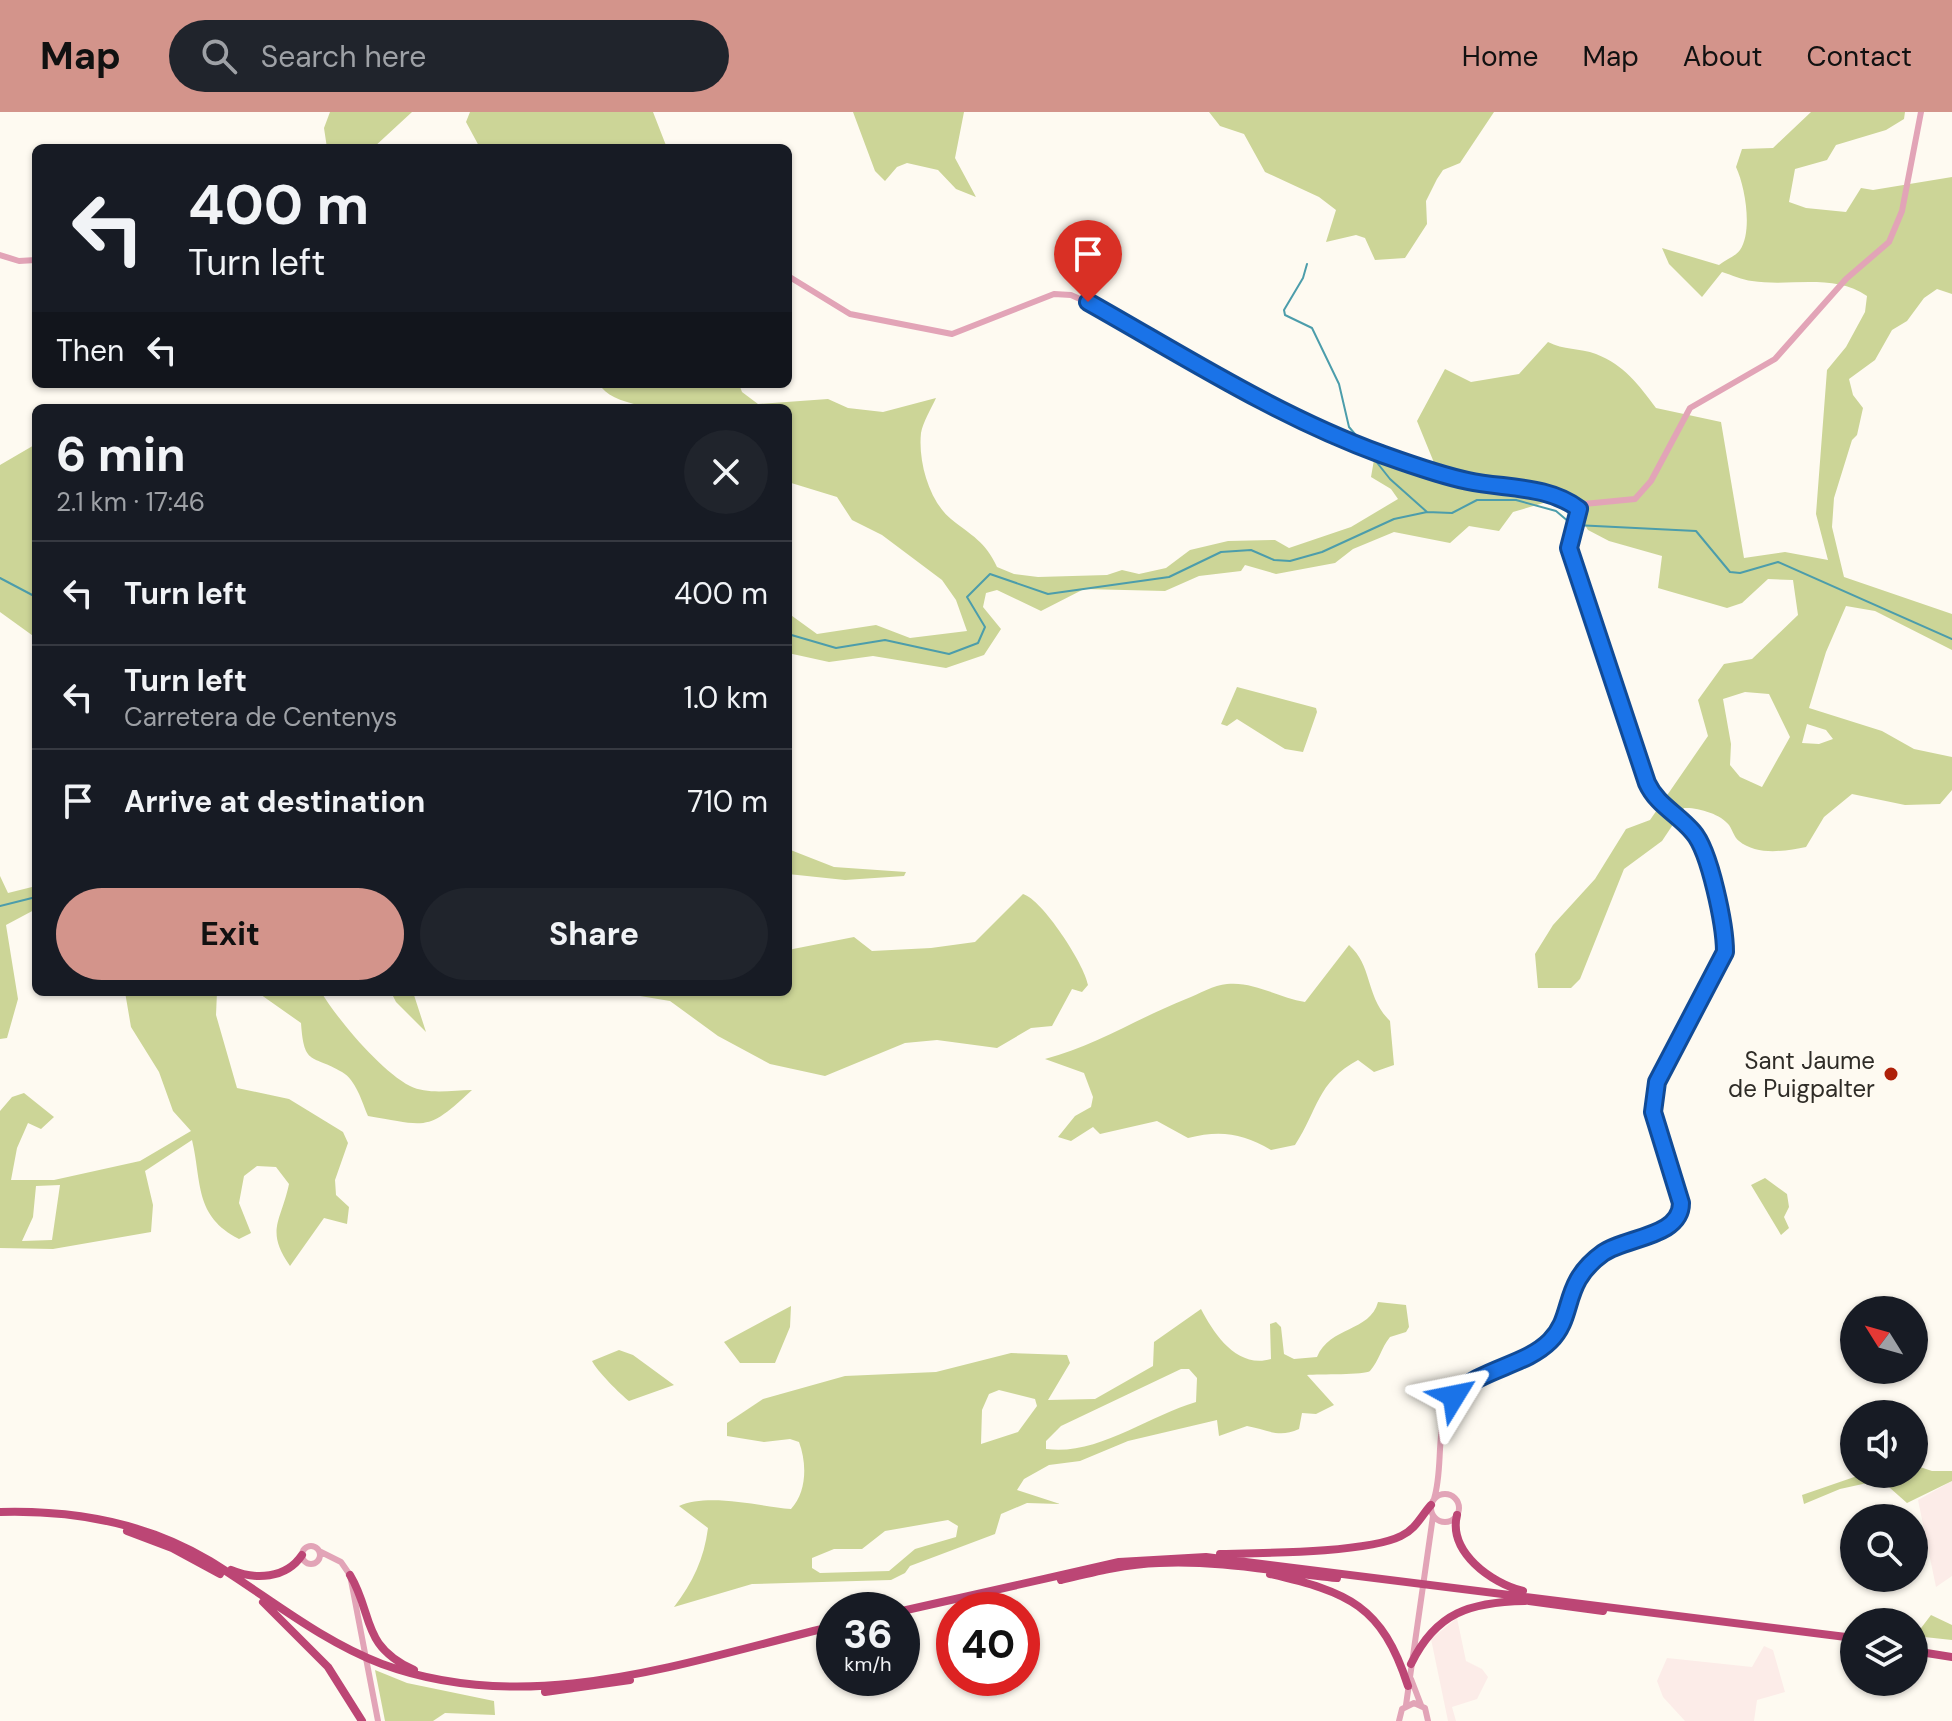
<!DOCTYPE html>
<html lang="en">
<head>
<meta charset="utf-8">
<style>
	:root { --surface:#171b24; --page:#20242c; --text:#f1f3f6; --muted:#9ea1a6; --line:#363941; --accent:#d3948b }
	body { margin:0; font-family:"DM Sans",sans-serif; background:var(--page); color:var(--text); height:100vh; display:flex; flex-direction:column; font-size:30px; white-space:nowrap }
	* { box-sizing:border-box; margin:0 }
	p { font-size:26px; color:var(--muted) }
	.icon { flex:none; width:44px; height:44px; fill:none; stroke:currentColor; stroke-width:2; stroke-linecap:round; stroke-linejoin:round }
	.map { position:relative; flex:1; overflow:hidden }
	.sheet { position:absolute; left:32px; top:292px; width:760px; height:592px; display:flex; flex-direction:column; background:var(--surface); border-radius:12px; box-shadow:0 2px 6px #0004 }
	.sheet>* { flex:none }
	.guide { position:absolute; left:32px; top:32px; width:760px; height:244px; border-radius:12px; box-shadow:0 2px 6px #0004; background:#171b24; color:var(--text); overflow:hidden }
	.needle { width:52px; rotate:307deg }
	.controls { position:absolute; left:1840px; top:1184px; display:grid; gap:16px }
	.controls a { display:grid; place-items:center; width:88px; height:88px; border-radius:50%; background:var(--surface); box-shadow:0 2px 6px #0004; font-size:40px }
	.speed { position:absolute; left:816px; top:1480px; display:flex; gap:16px; font-size:40px; font-weight:700; text-align:center }
	.speed>* { display:grid; place-content:center; width:104px; height:104px; border-radius:50%; background:var(--surface); box-shadow:0 2px 6px #0004; line-height:1 }
	.speed small { font-size:20px; font-weight:400 }
	.speed .limit { border:12px solid #d22; background:#fff; color:#111 }
	.pin { position:absolute; display:grid; place-items:center; width:68px; height:68px; color:#fff; margin:-82px -34px; border-radius:50% 50% 50% 0; rotate:-45deg; box-shadow:0 0 8px #0007 }
	.pin .icon { rotate:45deg }
	.me { position:absolute; width:88px; margin:-44px; rotate:55deg; stroke-linejoin:round; filter:drop-shadow(0 0 6px #0008) }
	.turn { display:flex; align-items:center; gap:28px; height:168px; padding:0 24px; font-size:36px }
	.turn .icon { width:104px; height:104px; stroke-width:2.5 }
	.turn b { display:block; font-size:56px; line-height:68px }
	.then { display:flex; align-items:center; height:76px; padding:0 24px; background:#0003; gap:16px; font-size:30px }
	.round { display:grid; place-items:center; flex:none; width:84px; height:84px; border-radius:42px; background:var(--page) }
	.head { display:flex; align-items:center; justify-content:space-between; height:136px; padding:0 24px }
	h1 { font-size:48px; font-weight:700; line-height:60px }
	.primary-button { display:flex; gap:16px; margin-top:auto; padding:16px 24px }
	.primary-button a { flex:1; height:92px; border-radius:48px; background:var(--accent); color:#111; font-size:32px; font-weight:700; line-height:92px; text-align:center }
	.primary-button a+a { background:var(--page); color:var(--text) }
	ul { padding:0; list-style:none }
	li { display:flex; align-items:center; gap:24px; height:104px; padding:0 24px; border-top:2px solid var(--line) }
	li div { flex:1 }
	li b { display:block; font-size:30px }
	li em { font-style:normal }
	header { display:flex; align-items:center; gap:48px; box-sizing:border-box; height:112px; padding:0 40px; background:var(--accent); color:#111 }
	header strong { font-size:38px }
	nav { display:flex; gap:44px; margin-inline-start:auto; font-size:28px }
	.search { width:560px; height:72px; background:var(--page); display:flex; align-items:center; gap:20px; box-sizing:border-box; padding:0 28px; border-radius:44px; color:var(--muted); font-size:30px }
	.map>svg:first-child { display:block }
	.industrial { fill:#fcece8 }
	.green { fill:#ccd597; fill-rule:evenodd }
	.lines { fill:none; stroke-linecap:round; stroke-linejoin:round }
	.stream { stroke:#4c9dab; stroke-width:2 }
	.tertiary { stroke:#e2a4b7; stroke-width:6 }
	.trunk { stroke:#bc4675; stroke-width:8 }
	.route-casing { stroke:#114b97; stroke-width:20 }
	.route { stroke:#1a73e8; stroke-width:14 }
	.poi-dot { fill:#ae2009; stroke:#fefaf1; stroke-width:3 }
	.labels { text-anchor:middle; dominant-baseline:central; stroke-width:6; stroke-linejoin:round; paint-order:stroke }
	.poi-label { font-size:24px; fill:#2f2c27; stroke:#fefaf1; text-anchor:end }
</style>
</head>
<body>
<header>
<strong>Map</strong>
<div class="search"><svg class="icon" aria-label="search" viewBox="0 0 24 24"><circle cx="10" cy="10" r="6"/><path d="M15 15l6 6"/></svg>Search here</div>
<nav><a>Home</a><a>Map</a><a>About</a><a>Contact</a></nav>
</header>
<div class="map">
<svg width="1952" height="1609" viewBox="0 0 1952 1609">
	<rect width="100%" height="100%" fill="#fefaf1"/>
	<!-- industrial -->
	<path class="industrial" d="M1952,1369v95l-16,11 -18,-87z
		M1457,1506l9,43 16,8 6,8 -11,22 -25,8 4,14h-8l-17,-82z
		M1764,1534l9,4 12,42 -28,8 -3,21h-69l-22,-24 -6,-16 10,-23 85,9z"/>
	<!-- green -->
	<path class="green" d="M330,0h82l-39,36h-46l-3,-20z
		M470,0h183l14,36h-187l-14,-26z
		M853,0h111l-9,46 21,39 -20,-8 -18,-19 -31,-7 -10,4 -12,14 -10,-10z
		M1209,0h285l-34,51 -17,7 -6,9 -11,22 1,23 -22,34 -30,2 -10,-22 -9,-3 -30,7 10,-32 -17,-13 -54,-25 -21,-38 -24,-8z
		M1811,0h94l-1,7 -18,11 -50,15 -9,15 -32,9 -6,33 17,6 40,4 15,-24 12,2 79,-13v117l-15,-5 -13,9 -17,23 -15,9 -17,30 -26,19 4,16 10,13 -6,27 -5,5 -18,58 -2,29 12,50 108,37v36l-77,-39 -29,-5 -20,46 -17,56 73,23 32,18 38,8v33l-12,14 -35,1 -53,-11 -28,23 -18,30c-20,4 -49,9 -67,-6 -5,-4 -6,-10 -10,-16 -8,-11 -32,-18 -45,-17l-22,33 -38,28 -44,110 -9,9h-33l-3,-34 18,-29 42,-46 31,-50 24,-9 58,-84 -10,-36 26,-36 28,-5 46,-44 -5,-35 -25,-1 -26,24 -15,5 -69,-20 4,-32 -53,-15 -21,-11 -21,-34 -54,16 -14,19 -30,-5 -19,17 -56,-11 -41,17 -18,14 -59,11 -31,-9 -4,6 -42,5 -34,15 -81,-2 -43,22 -44,-21 -11,3 -3,14 18,22 -17,26 -38,13 -73,-12 -44,6 -41,-9v-40l29,21 59,-9 34,13 57,-7 -11,-31 -14,-20 -60,-45 -30,-15 -15,-23 -49,-15v-74c-41,0 -168,13 -189,-24h140l3,8 16,12 70,-5 20,9 35,4 53,-14c-5,11 -13,24 -15,35 -3,28 8,68 30,86 20,16 35,23 46,48l17,7 24,3 69,-2 15,-5 17,4 27,-6 24,-18 38,-9 47,-1 14,8 62,-21 47,-28 -7,-10 -20,-12 4,-23 28,4 34,12 -20,-49 28,-52 26,13 48,-8 29,-32c15,8 32,6 48,12 28,11 43,31 60,54l65,14 23,136 41,-6 43,8 -12,-46 11,-144 19,-23 19,-35 2,-16c-33,-23 -78,-9 -115,-15 -10,-1 -20,-6 -30,-9l-20,25 -33,-33 -7,-16 57,17c7,-6 16,-8 21,-15 13,-19 5,-64 -4,-83l6,-18 31,-1zM1745,580l24,2 21,43 -28,50 -22,-10 -10,-12 1,-21 -8,-45zM1807,612l19,6 7,9 -14,5 -17,-1z
		M36,332v194l-36,-26v-147z
		M1237,575l79,21 1,4 -14,40 -18,-3 -48,-30 -10,7 -6,-2z
		M788,737l46,18 72,5 -2,4 -59,4 -57,-6z
		M0,764l8,17 28,-7v23l-30,16 12,74 -11,39 -7,1z
		M1023,782c19,5 62,71 65,91l-6,7 -10,-3 -20,37 -21,2 -34,20 -60,-8 -32,3 -80,33 -55,-12 -52,-28 -48,-35 -30,-5v-4h148v-41l5,-2 61,-12 18,14 59,-3 44,-6z
		M1349,833c24,21 16,51 41,76l4,44 -20,7 -16,-12c-41,22 -40,50 -63,85l-24,5c-29,-17 -51,-20 -83,-12l-31,-17 -57,13 -7,-7 -22,14 -13,-4 17,-21 16,-9 2,-10 -9,-24 -39,-14c50,-13 93,-41 141,-60 13,-5 28,-14 41,-15 27,-3 52,14 78,18z
		M125,880h92l-1,23 21,73 52,11 54,33 5,11 -13,37 1,15 13,12 -2,17 -23,-6 -34,48c-25,-36 -9,-44 -1,-82l-13,-17 -19,-1 -13,10 -5,27 12,30 -12,6c-45,-23 -37,-57 -47,-99l-47,31 8,34 -2,27 -98,17 -53,-1v-137l12,-14 12,-4 30,24 -13,12 -13,-6 -11,25 -6,32h43l86,-19 51,-30 -18,-20 -14,-39 -28,-45zM60,1073l-8,55 -30,1 11,-24 3,-31z
		M257,880h64c17,28 60,79 89,94 18,9 43,4 62,4 -45,42 -44,36 -104,26 -6,-14 -12,-36 -26,-44 -30,-18 -38,-5 -41,-49z
		M391,880h22l13,40 -30,-30z
		M1765,1066l22,16 2,13 -5,10 5,11 -8,7 -30,-50z
		M1378,1190l28,3 3,22 -3,5 -16,5c-9,11 -11,24 -20,34 -5,4 -51,3 -63,4l27,30 -18,9 -14,-1 -3,16c-21,10 -33,0 -52,-3l-28,10 -2,-16 -89,21 -48,20 -31,4 -25,14 -7,11 43,14 -33,-1 -26,11 -6,20 -85,32 -5,7 -14,7 -139,4 -78,23c19,-25 30,-48 34,-79l-29,-22c29,-13 80,0 112,3 16,-17 16,-46 8,-67l-9,-3 -26,3 -37,-6v-13l36,-24 82,-23 91,-4 75,-19 56,2 3,8 -22,37 47,-1 58,-33 1,-24 47,-33c13,25 36,60 70,50l-1,-35 6,-2 5,5 3,27 10,5 23,-2c13,-31 53,-25 61,-55zM1181,1257h8l8,9 -1,24c-48,14 -99,54 -150,47v-8l15,-15zM999,1278l36,9 2,7 -19,26 -37,12 1,-34 7,-16zM948,1408l10,6 -2,11 -41,12 -26,22 -69,2 -8,-5v-10l22,-9h28l23,-18z
		M791,1194l-1,21 -15,36h-35l-16,-21z
		M619,1238l14,5 41,30 -45,16c-8,-6 -33,-31 -37,-40z
		M1914,1353l18,6h20v10l-45,22 -26,-23 -41,9 -36,15 -2,-9 61,-21h51z
		M1931,1503l21,10v15l-37,-4z
		M375,1558l32,13 87,18 1,14 -50,-2 -12,8h-48z"/>
	<g class="lines">
		<!-- stream -->
		<path class="stream" d="M1307,152l-4,14 -19,32 1,5 27,13 27,56 10,43 16,19
			M1371,343l19,24 37,33
			M1575,413l121,6 34,41 10,1 38,-11 174,77
			M0,466l36,19
			M788,522l48,14 49,-8 64,14 29,-11 7,-16 -18,-30 23,-23 58,20 121,-17 52,-25 30,-2 23,10 16,1 32,-9 72,-33 33,-7 25,1 25,-13h39l40,11 13,11
			M0,794l36,-9"/>
		<!-- tertiary -->
		<path class="tertiary" d="M0,143l19,6 17,-1
			M788,164l62,38 102,20 102,-40 17,1c84,36 159,93 241,132 48,22 100,38 150,53 38,11 84,4 117,29
			M1431 1396a14 14 0 1 1 28 0a14 14 0 1 1-28 0Z
			M1434,1387c9,-29 2,-61 13,-91 17,-44 78,-37 105,-69 23,-28 8,-52 48,-83 22,-18 81,-19 81,-53l-28,-91 4,-30 68,-130 -27,-113 -40,-38 -11,-18 -71,-207c-6,-23 -12,-53 8,-72l51,-5 16,-18 39,-73 85,-49 71,-80 43,-37 13,-31 19,-99
			M302 1443a9 9 0 1 1 18 0a9 9 0 1 1-18 0Z
			M319,1439l22,11 9,13 28,146
			M1411,1567l10,26
			M1406,1593l27,-189
			M1399,1609l3,-12 12,-6 11,5 3,13"/>
		<!-- trunk -->
		<path class="trunk" d="M0,1400c73,-2 147,11 210,49 57,35 109,79 172,103 149,55 305,-3 452,-38
			M1457,1403c-9,37 34,68 66,76
			M127,1419l45,17 48,26
			M1220,1442c41,-1 147,-1 181,-18 15,-7 20,-20 30,-31
			M231,1458c24,10 55,9 71,-15
			M1270,1462c78,18 112,31 138,112
			M350,1463c24,40 10,70 64,95
			M1061,1468c33,-8 65,-16 98,-17 60,-3 119,9 178,15
			M1529,1489l74,10
			M263,1490l65,65 34,54
			M902,1499l217,-49 87,-5 648,81
			M1914,1539l38,6
			M1411,1552c25,-52 60,-62 114,-63
			M545,1580l85,-12"/>
	</g>
	<g class="lines">
		<!-- route casing -->
		<g class="route-casing">
			<path id="route" d="M1088,190c96,54 189,114 293,152 28,10 58,21 87,27 37,8 80,4 111,28l-10,39 78,235c10,22 31,31 46,49 17,19 32,94 32,120l-68,130 -4,30 28,91c0,34 -55,34 -78,50 -43,31 -27,62 -53,88 -25,25 -69,27 -96,55"/>
		</g>
		<!-- route -->
		<use href="#route" class="route"/>
	</g>
	<!-- markers -->
	<circle class="poi-dot" cx="1891" cy="962" r="8"/>
	<g class="labels">
		<!-- poi labels -->
		<g class="poi-label">
			<text x="1875" y="948">Sant Jaume<tspan x="1875" dy="28">de Puigpalter</tspan></text>
		</g>
	</g>
</svg>
<div class="controls">
<a><svg class="needle" viewBox="-14 -14 28 28"><path d="M0-13l5 13h-10z" fill="#e53935"/><path d="M0 13l5-13h-10z" fill="#9ea1a6"/></svg></a>
<a><svg class="icon" aria-label="sound" viewBox="0 0 24 24"><path d="M4 9h4l5-4v14l-5-4H4zM17 9q2 3 0 6"/></svg></a>
<a><svg class="icon" aria-label="search" viewBox="0 0 24 24"><circle cx="10" cy="10" r="6"/><path d="M15 15l6 6"/></svg></a>
<a><svg class="icon" aria-label="layers" viewBox="0 0 24 24"><path d="M12 4l9 5-9 5-9-5zM3 14l9 5 9-5"/></svg></a>
</div>
<div class="speed"><div>36<small>km/h</small></div><div class="limit">40</div></div>
<div class="pin" style="left:1088px;top:190px;background:#d93025"><svg class="icon" aria-label="arrive" viewBox="0 0 24 24"><path d="M6 21V4h12l-3 4 3 4H6"/></svg></div>
<svg class="me" style="left:1454px;top:1284px" viewBox="-20 -20 40 40"><path d="M0-17L14 15 0 8-14 15z" fill="#1a73e8" stroke="#fff" stroke-width="4"/></svg>
<div class="guide">
<div class="turn"><svg class="icon" aria-label="left" viewBox="0 0 24 24"><path d="M17 20v-9H6M10 6l-5 5 5 5"/></svg><div><b>400 m</b>Turn left</div></div>
<div class="then">Then<svg class="icon" aria-label="left" viewBox="0 0 24 24"><path d="M17 20v-9H6M10 6l-5 5 5 5"/></svg></div>
</div>
<section class="sheet">
<div class="head"><div><h1>6 min</h1><p>2.1 km · 17:46</p></div><a class="round"><svg class="icon" aria-label="close" viewBox="0 0 24 24"><path d="M6 6l12 12M18 6L6 18"/></svg></a></div>
<ul>
<li><svg class="icon" aria-label="left" viewBox="0 0 24 24"><path d="M17 20v-9H6M10 6l-5 5 5 5"/></svg><div><b>Turn left</b></div><em>400 m</em></li>
<li><svg class="icon" aria-label="left" viewBox="0 0 24 24"><path d="M17 20v-9H6M10 6l-5 5 5 5"/></svg><div><b>Turn left</b><p>Carretera de Centenys</p></div><em>1.0 km</em></li>
<li><svg class="icon" aria-label="arrive" viewBox="0 0 24 24"><path d="M6 21V4h12l-3 4 3 4H6"/></svg><div><b>Arrive at destination</b></div><em>710 m</em></li>
</ul>
<div class="primary-button"><a>Exit</a><a>Share</a></div>
</section>
</div>
</body>
</html>
